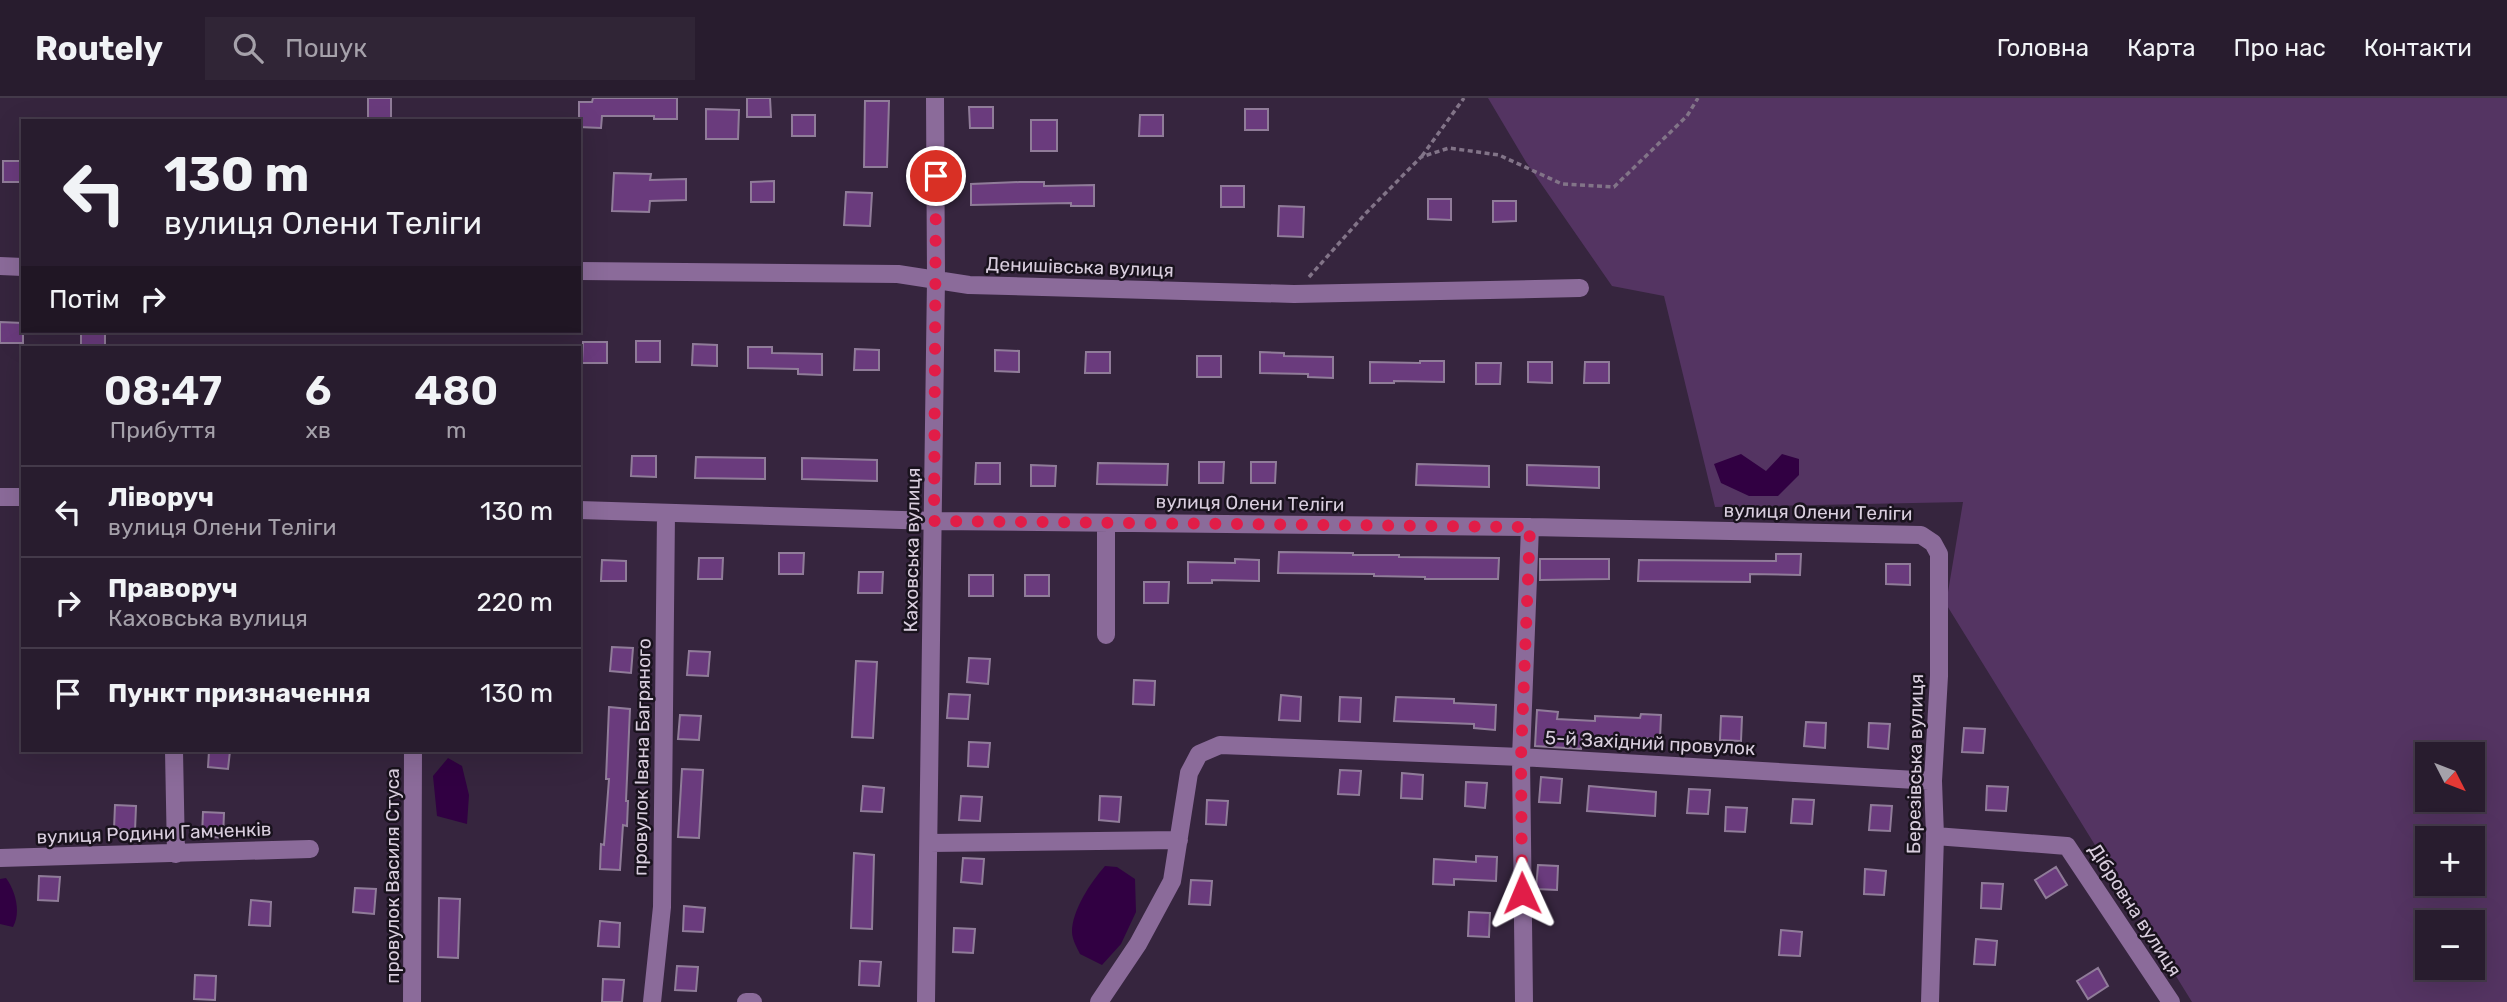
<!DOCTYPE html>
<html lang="uk">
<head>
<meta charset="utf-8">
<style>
	:root { --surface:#281c2e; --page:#302536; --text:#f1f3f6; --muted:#a5a1aa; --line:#443a4a }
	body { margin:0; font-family:Rubik,sans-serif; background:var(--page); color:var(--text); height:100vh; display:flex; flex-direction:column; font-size:26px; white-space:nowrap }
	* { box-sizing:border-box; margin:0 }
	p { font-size:23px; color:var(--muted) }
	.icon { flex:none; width:38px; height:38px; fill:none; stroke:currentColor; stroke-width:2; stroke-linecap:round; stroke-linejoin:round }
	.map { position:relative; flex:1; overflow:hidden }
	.details { position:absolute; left:21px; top:248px; width:560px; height:406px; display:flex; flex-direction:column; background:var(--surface); border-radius:0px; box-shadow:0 7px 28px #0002,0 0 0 2px var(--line) }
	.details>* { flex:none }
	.hud { position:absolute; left:21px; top:21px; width:560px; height:214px; border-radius:0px; box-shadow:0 7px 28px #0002,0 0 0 2px var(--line); background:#281c2e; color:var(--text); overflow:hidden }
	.needle { width:46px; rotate:132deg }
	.controls { position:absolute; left:2415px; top:644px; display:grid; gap:14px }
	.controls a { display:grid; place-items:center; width:70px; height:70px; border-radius:0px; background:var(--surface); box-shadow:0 7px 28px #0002,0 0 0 2px var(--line); font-size:35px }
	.pin { position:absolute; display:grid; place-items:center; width:60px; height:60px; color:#fff; margin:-30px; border:4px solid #fff; border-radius:50%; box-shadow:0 2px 7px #0007 }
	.me { position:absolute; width:77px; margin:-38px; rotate:359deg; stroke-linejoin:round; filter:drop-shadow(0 0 5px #0008) }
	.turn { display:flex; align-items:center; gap:24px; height:147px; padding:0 28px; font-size:32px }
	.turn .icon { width:91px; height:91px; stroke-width:2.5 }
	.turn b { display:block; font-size:49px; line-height:60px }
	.then { display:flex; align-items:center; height:66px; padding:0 28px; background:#0003; gap:14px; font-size:26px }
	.eta { display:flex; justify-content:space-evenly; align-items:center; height:119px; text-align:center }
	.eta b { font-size:42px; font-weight:600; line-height:49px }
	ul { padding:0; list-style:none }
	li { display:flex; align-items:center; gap:21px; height:91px; padding:0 28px; border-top:2px solid var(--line) }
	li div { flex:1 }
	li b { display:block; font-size:26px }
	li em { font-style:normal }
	header { display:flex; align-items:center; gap:42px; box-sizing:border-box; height:98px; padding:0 35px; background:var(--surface); border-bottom:2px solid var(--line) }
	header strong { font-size:33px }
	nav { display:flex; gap:38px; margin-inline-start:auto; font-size:24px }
	.search { width:490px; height:63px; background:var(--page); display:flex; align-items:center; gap:18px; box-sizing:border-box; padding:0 24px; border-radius:0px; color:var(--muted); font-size:26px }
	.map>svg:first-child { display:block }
	.green { fill:#543462; fill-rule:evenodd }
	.water { fill:#310042 }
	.building { fill:#6a3b7d; stroke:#907c99; stroke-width:2 }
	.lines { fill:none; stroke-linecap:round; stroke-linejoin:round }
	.path { stroke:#827488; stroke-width:3.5; stroke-dasharray:5 3.5; stroke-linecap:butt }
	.minor { stroke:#8b6b9a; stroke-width:18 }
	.route { stroke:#e11d48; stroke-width:12; stroke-dasharray:0 21.6 }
	.labels { text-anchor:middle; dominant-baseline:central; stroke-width:5; stroke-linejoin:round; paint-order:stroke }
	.street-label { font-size:19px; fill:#d9cede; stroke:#19121d }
</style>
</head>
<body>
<header>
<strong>Routely</strong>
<div class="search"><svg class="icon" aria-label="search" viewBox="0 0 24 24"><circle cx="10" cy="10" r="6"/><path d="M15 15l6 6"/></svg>Пошук</div>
<nav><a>Головна</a><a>Карта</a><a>Про нас</a><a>Контакти</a></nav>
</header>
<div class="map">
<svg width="2507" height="904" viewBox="0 0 2507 904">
	<rect width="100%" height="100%" fill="#36253e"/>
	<!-- green -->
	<path class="green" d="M1488,0h1019v904h-315l-246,-398 17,-102 -248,5 -51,-211 -52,-10 -86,-124zM2427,656h46v46h-46zM2427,740h46v46h-46zM2427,824h46v46h-46z"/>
	<!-- water -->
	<path class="water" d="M1741,356l25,17 16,-17 17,5v16l-21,21h-29l-28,-13 -7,-19z
		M448,660l14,8 7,29 -2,29 -30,-8 -4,-40z
		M1105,768l12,1 18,12 1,33 -15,32 -19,21 -22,-11c-3,-6 -8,-15 -8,-22 0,-22 19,-50 33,-66z
		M6,780c10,14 15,34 7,49l-13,-3v-45z"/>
	<!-- building -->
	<path class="building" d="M368,0h23v23h-23z
		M593,0h84v21h-23v-3h-52l-1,12 -22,-1v-25h13z
		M747,0h23l1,19h-24z
		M865,3h24l-2,66h-23z
		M969,9h24v21h-23z
		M706,11l33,1 -1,29h-32z
		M1245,11h23v21h-23z
		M792,17h23v21h-23z
		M1140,17h23v21h-24z
		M1031,22h26v31h-26z
		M3,63h20v21h-20z
		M614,75l37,1 -1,6 36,-1v21l-36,1 -1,11 -37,-1z
		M774,83v21h-23v-20z
		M1020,84h24v4l50,-1v21h-23v-3l-100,2v-21z
		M1221,88h23v21h-23z
		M846,94l26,1 -2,33 -26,-1z
		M1428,101h23v21l-23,-1z
		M1493,103h23v20l-23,1z
		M1279,108l25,1 -1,30 -25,-1z
		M0,224l23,1v20h-23z
		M81,233h24v15h-24z
		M636,243h24v21h-24z
		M583,244h24v21h-25z
		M693,246l24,1v21l-25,-1z
		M748,249h24v6l50,1v21l-24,-1v-5l-50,-1z
		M855,251l24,1v20h-25z
		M995,252l24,1v21l-24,-1z
		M1086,254h24v21h-25z
		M1260,254l24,1v3l49,1v21l-25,-1v-3l-48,-1z
		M1197,258h24v21h-24z
		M1420,263h24v21l-50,-1v2h-24v-21l50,1z
		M1528,264h24v21l-24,-1z
		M1585,264h24v21h-25z
		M1476,265h25l-1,21h-24z
		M632,358h24v21l-25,-1z
		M696,359l69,1v21l-70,-1z
		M802,360l75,2v21l-75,-2z
		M1199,364h25l-1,21h-24z
		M1251,364h25l-1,21h-24z
		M976,365h24v21h-25z
		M1098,365l70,1 -1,21 -70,-1z
		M1417,366l72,2v21l-73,-2z
		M1031,367l25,1 -1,20h-24z
		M1527,367l72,2v21l-72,-3z
		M1279,454l74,1v2h46v2l100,1 -1,21h-73v-2l-51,-1v-2l-96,-1z
		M779,455h25l-1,21h-24z
		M1776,456h25l-1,21 -50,-1v8l-112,-1 1,-21 137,1z
		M699,460h24l-1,21h-24z
		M1235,461l24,1v21l-47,-1v3h-24v-21l47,1z
		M1540,461h69v20l-69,1z
		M602,462l24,1v20h-25z
		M1886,466h24v21l-24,-1z
		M859,474h24l-1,21h-24z
		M969,477h24v21h-24z
		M1025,477h24v21h-24z
		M1144,484h25l-1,21h-24z
		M612,549l21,1 -2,25 -21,-2z
		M689,553l21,1 -2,24 -21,-1z
		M969,560l21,1 -2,25 -21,-2z
		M856,563l21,1 -4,76 -21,-1z
		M1134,582l21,1 -1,24 -21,-1z
		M949,596l21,1 -2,24 -21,-1z
		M1281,597l20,2 -1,24 -21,-1z
		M1340,599l21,1 -1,24 -21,-1z
		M1396,599l58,2v4l42,2 -1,25 -21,-2v-4l-80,-3z
		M609,609l21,2 -4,92h2l-1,25 -4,-1 -3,45 -20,-1 1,-25 3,1 5,-66h-3z
		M1537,612l21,2 -1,7 38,2v-5l45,2 1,-4 20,1 -1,24 -45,-2v4l-33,-2 -1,10 -46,-3z
		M680,617l21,1 -2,24 -21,-1z
		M1721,618l21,1 -1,24 -21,-1z
		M1806,624l20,1 -1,25 -21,-2z
		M1869,625l21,1 -2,25 -20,-2z
		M1964,630l21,1 -2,24 -21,-1z
		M969,644l21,1 -2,24 -20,-1z
		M209,653h21l-2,18 -20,-2z
		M682,671l21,1 -4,68 -21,-1z
		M1340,672l21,1 -2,24 -21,-1z
		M1402,675l21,2 -1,24 -21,-1z
		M1541,679l21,2 -2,24 -21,-1z
		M1466,684l21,1 -2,25 -20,-2z
		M863,688l21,2 -2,24 -21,-1z
		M1589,688l67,6 -1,24 -68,-5z
		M1987,688l21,1 -2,24 -20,-1z
		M1689,691l21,1 -2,24 -21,-1z
		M961,698l21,1 -2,24 -21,-1z
		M1100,698l21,1 -2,25 -20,-2z
		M1793,701l21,1 -2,24 -21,-1z
		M1207,702l21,1 -2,24 -20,-1z
		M115,707l21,1 -1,25 -21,-2z
		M1871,707l21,1 -2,25 -21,-1z
		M1726,709l21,1 -2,24 -20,-1z
		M203,714l21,1 -1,25 -21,-2z
		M854,755l20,2 -2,74 -21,-1z
		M1476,758l21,1 -1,24 -42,-2v6l-21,-1 1,-25 42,3z
		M963,760l21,1 -2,25 -21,-2z
		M1538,767l20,1 -1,24 -21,-1z
		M2056,769l11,18 -21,13 -11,-18z
		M1865,771l21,2 -2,24 -20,-1z
		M39,778l21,1 -2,24 -20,-1z
		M1191,782l21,1 -2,24 -21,-1z
		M1982,785l21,1 -2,25 -20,-1z
		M355,790l21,1 -2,25 -21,-2z
		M439,800l21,1 -2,59 -20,-1z
		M251,802l20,2 -1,24 -21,-1z
		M684,808l21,2 -2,24 -20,-1z
		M1469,814l21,1 -1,24 -21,-1z
		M600,823l20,2 -1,24 -21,-1z
		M954,830l21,1 -2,24 -20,-1z
		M1781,832l21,2 -2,24 -21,-1z
		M1976,841l21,2 -2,24 -21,-1z
		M860,863l21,1 -2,24 -20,-1z
		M677,868l21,1 -2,24 -21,-1z
		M2098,870l10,18 -20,13 -11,-18z
		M195,877l21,1 -1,24 -21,-1z
		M603,881l21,1 -2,22h-20z"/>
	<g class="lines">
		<!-- path -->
		<path class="path" d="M1422,58l42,-58
			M1309,179l57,-64 55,-56 28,-9 50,7 63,29 52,3 73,-71 11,-18"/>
		<!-- minor -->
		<path class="minor" d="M0,168l23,1
			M579,173l319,3 71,11 325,9 286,-6
			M0,399h23
			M579,412l355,11 596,6 391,8 12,8 6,11v122l-6,105 2,55 -5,166
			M1106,425v112
			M174,653l2,103
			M1935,738l132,10 104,156
			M929,745l250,-3
			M0,760l310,-9
			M412,904l1,-251
			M652,904l10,-95 4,-394
			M746,904h7
			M926,904l10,-723 -1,-181
			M1099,904l39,-58 34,-63 17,-108 10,-19 21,-9 301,12 412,24
			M1524,904l-3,-245 9,-230"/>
	</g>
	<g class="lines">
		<!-- route -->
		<path class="route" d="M936,78l-2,345 596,6 -9,230 1,136"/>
	</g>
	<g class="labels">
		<!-- street labels -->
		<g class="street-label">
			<text transform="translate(1080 169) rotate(2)">Денишівська вулиця</text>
			<text transform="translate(1250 405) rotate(1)">вулиця Олени Теліги</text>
			<text transform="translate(1818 414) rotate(1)">вулиця Олени Теліги</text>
			<text transform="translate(912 452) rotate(-89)">Каховська вулиця</text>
			<text transform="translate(1650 645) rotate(3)">5-й Західний провулок</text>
			<text transform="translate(642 659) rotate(-89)">провулок Івана Багряного</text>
			<text transform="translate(1915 666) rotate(-89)">Березівська вулиця</text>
			<text transform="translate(154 735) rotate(-2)">вулиця Родини Гамченків</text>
			<text transform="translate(392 778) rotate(-90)">провулок Василя Стуса</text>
			<text transform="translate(2135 812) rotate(57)">Дібровна вулиця</text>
		</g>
	</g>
</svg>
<div class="controls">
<a><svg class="needle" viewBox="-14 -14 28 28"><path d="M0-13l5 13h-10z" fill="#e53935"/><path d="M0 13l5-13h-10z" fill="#a5a1aa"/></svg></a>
<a>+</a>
<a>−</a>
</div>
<div class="pin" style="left:936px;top:78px;background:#d93025"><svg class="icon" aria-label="arrive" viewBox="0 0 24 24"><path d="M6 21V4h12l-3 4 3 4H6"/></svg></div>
<svg class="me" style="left:1522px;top:795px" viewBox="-20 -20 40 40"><path d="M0-17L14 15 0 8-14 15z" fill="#e11d48" stroke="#fff" stroke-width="4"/></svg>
<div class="hud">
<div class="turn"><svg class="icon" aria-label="left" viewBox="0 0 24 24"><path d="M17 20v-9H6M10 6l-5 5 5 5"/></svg><div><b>130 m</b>вулиця Олени Теліги</div></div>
<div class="then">Потім<svg class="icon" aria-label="right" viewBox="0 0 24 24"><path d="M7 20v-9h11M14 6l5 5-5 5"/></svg></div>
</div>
<section class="details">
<div class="eta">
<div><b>08:47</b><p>Прибуття</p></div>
<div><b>6</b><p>хв</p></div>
<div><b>480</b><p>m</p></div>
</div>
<ul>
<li><svg class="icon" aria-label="left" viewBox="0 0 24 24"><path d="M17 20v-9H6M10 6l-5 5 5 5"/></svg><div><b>Ліворуч</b><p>вулиця Олени Теліги</p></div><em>130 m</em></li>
<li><svg class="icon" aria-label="right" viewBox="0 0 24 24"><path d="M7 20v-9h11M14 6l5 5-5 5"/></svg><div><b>Праворуч</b><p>Каховська вулиця</p></div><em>220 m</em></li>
<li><svg class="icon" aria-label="arrive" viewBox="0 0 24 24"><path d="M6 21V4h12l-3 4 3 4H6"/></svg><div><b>Пункт призначення</b></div><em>130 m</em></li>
</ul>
</section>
</div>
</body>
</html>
